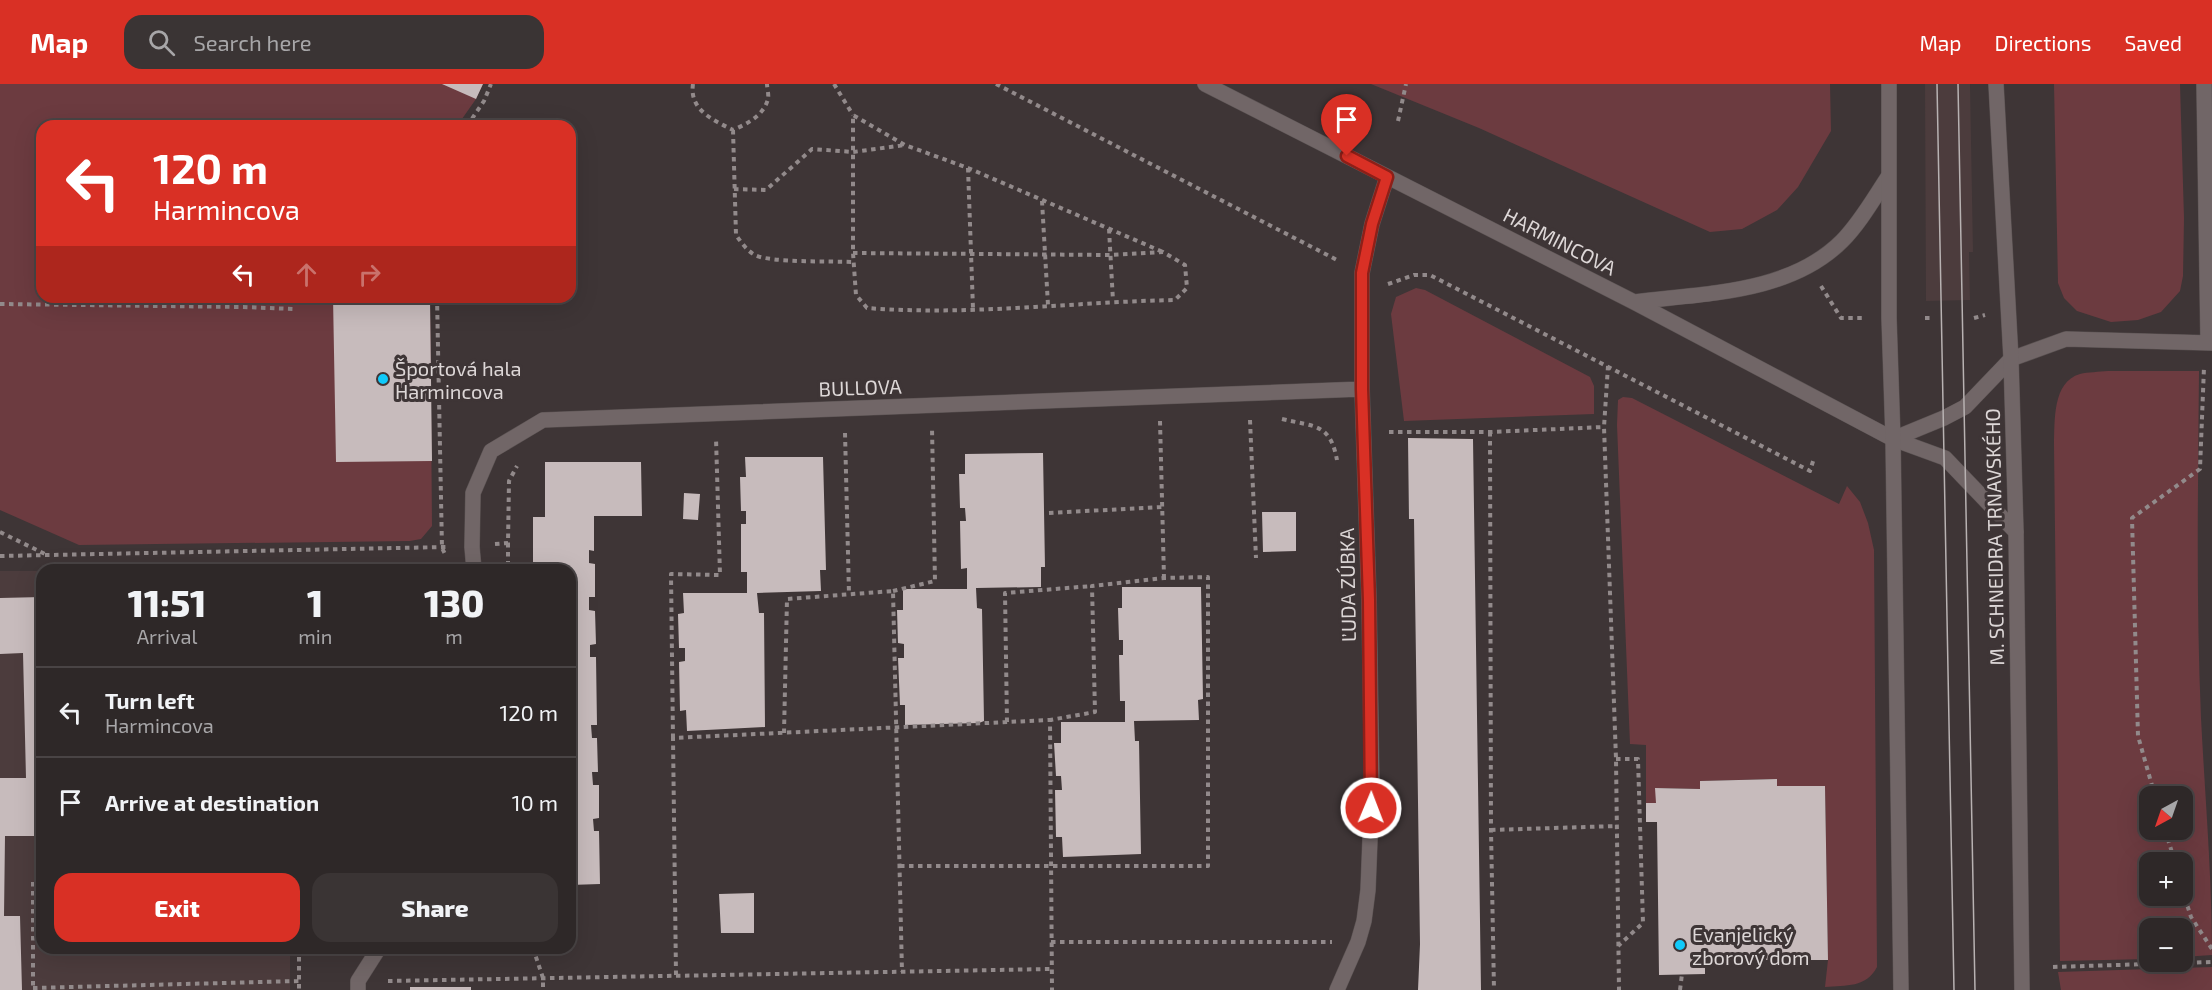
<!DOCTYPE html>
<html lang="en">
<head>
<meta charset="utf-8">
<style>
	:root { --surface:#2e2828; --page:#3a3434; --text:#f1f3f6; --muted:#a7a6a8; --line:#494445; --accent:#d93025 }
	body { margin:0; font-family:"Exo 2",sans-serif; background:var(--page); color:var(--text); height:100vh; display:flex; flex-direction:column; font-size:22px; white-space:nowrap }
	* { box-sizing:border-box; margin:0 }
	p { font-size:20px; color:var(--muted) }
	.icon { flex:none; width:33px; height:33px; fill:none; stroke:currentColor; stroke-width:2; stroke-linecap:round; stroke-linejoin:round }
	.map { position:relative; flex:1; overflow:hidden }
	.details { position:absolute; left:36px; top:480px; width:540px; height:390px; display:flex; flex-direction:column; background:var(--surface); border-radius:18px; box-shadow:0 6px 24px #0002,0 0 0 2px var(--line) }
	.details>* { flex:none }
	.hud { position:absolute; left:36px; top:36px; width:540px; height:183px; border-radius:18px; box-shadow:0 6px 24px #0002,0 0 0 2px var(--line); background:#d93025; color:#fff; overflow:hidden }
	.needle { width:39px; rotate:220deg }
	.tools { position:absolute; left:2139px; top:702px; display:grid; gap:12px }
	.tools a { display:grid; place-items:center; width:54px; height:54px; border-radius:12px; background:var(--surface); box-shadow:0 6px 24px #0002,0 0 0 2px var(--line); font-size:30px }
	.pin { position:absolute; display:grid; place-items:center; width:51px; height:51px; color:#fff; margin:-62px -26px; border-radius:50% 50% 50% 0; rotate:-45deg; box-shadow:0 0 6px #0007 }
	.pin .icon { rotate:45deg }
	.me { position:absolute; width:66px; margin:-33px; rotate:1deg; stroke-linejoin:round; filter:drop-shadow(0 0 4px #0008) }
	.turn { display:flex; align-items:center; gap:21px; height:126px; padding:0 18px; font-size:27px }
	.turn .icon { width:78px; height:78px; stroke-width:2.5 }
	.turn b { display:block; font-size:42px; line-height:51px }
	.lanes { display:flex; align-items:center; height:57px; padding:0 18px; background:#0003; justify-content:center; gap:30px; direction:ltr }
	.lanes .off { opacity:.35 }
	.eta { display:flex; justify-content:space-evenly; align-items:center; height:102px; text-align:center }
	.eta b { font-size:36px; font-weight:800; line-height:42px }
	.cta { display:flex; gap:12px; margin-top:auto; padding:12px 18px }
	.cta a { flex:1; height:69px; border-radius:18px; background:var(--accent); color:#fff; font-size:24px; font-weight:800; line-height:69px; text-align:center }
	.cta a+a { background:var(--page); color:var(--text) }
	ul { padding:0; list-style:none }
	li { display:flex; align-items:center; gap:18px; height:90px; padding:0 18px; border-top:2px solid var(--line) }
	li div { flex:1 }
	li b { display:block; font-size:22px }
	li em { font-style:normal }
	header { display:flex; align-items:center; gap:36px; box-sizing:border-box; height:84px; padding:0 30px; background:var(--accent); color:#fff }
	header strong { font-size:28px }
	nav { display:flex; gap:33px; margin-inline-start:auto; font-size:21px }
	.search { width:420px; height:54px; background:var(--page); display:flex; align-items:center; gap:15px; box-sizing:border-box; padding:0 21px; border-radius:18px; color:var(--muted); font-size:22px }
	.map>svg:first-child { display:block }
	.built { fill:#4c3c3d }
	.green { fill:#6c3b40; fill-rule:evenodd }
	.building { fill:#c7bbbc }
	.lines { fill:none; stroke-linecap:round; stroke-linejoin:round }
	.service-casing { stroke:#595151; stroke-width:16 }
	.minor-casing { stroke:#595151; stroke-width:16 }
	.tertiary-casing { stroke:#595151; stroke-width:16 }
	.secondary-casing { stroke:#595151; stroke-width:16 }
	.path { stroke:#928a8b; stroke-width:4; stroke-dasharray:4.5 4.5; stroke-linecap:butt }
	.service { stroke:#716667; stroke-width:15 }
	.minor { stroke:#716667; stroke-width:15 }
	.tertiary { stroke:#716667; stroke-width:15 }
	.secondary { stroke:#716667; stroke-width:15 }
	.tram { stroke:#b8b2b2; stroke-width:1.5 }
	.route-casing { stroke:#8d1f18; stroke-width:15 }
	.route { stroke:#d93025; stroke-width:10 }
	.poi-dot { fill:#10cafa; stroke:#3e3536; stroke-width:2 }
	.labels { text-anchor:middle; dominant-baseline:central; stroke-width:6; stroke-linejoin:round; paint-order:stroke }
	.street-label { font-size:20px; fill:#ddd7d7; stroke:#3e3536 }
	.poi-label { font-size:20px; fill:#ddd7d7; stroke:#3e3536; text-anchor:start }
</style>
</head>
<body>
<header>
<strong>Map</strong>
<div class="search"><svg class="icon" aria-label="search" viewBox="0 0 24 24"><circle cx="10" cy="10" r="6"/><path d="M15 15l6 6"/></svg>Search here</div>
<nav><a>Map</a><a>Directions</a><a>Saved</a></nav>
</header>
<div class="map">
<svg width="2212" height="906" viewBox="0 0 2212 906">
	<rect width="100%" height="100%" fill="#3e3536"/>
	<!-- built -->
	<path class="built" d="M1925,0h45l3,168h-4l1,48 -44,1z
		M426,480l11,6h-351z
		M0,487h42v377h248v42h-290z"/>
	<!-- green -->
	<path class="green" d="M0,0h483l-7,15 -19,27h-415v171h388l2,229 -11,13 -11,2 -331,4 -79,-35z
		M1371,0h459l1,47 -33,56 -21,23 -35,19 -32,3 -231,-104z
		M2054,0h126l4,134 -1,58 -3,15 -19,21 -23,8 -27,2 -34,-11 -13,-13 -6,-15z
		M1416,204l9,2 165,87 4,9v28l-190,7 -13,-107 5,-17z
		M2108,287h91c-1,116 -3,232 2,347 4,79 11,158 11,237l-29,2 -1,-29h-32l-1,31 -89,2 -6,-517c1,-22 -2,-62 26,-70 8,-2 19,-2 28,-3zM2150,712h32v34h-32zM2182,778v34h-32v-34z
		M1623,313l9,1 207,106 8,-18 13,16 8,21 6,27 3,417c-11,21 -31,18 -52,20l3,-27 -3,-174h-48l-1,-7 -76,2v8l-44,-1v15h-10v-58l-16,-1 -13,-319 1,-25z
		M2212,883v23h-151l-3,-18z"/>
	<!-- building -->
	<path class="building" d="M442,0h41l-7,15z
		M333,213h97l2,164 -96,1z
		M1408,354l65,1 8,551h-63l2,-46 -6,-425h-5z
		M1043,369l2,114h-4v20l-65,1 1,20 5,1 2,112 -5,2 -74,2v-20h-5l-2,-47h6v-14l-6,-1 -1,-33h6v-21h64v-21l-6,1 -1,-48h6l-1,-13h-5l-1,-34h6v-20z
		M745,373h78l3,113h-6l1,21 -64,2 2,20h5l1,114 -78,4 -1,-21 -6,1 -1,-49 6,-1v-13h-6l-1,-34 6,-1 -1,-20h64v-21h-6v-48h5v-13h-5l-1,-34h6z
		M545,378h96l1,54h-48v35l-5,-1v13l6,1v33h-6v13l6,1 1,33 -6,1v12h6l1,68h-6l1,13h5l1,34h-6l1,13h6v33l-6,1 1,12h5l1,53 -30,1v-315h-37v-53h12z
		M684,409l16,1 -2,26 -15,-1z
		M1262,428h34v39l-33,1z
		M1122,503h79l2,112 -5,1 1,20 -65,1 1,20h4l2,113 -78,3 -1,-20h-6l-1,-47h7l-1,-14h-5l-2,-33h7v-21h64v-21h-5l-1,-46h4v-15h-4l-1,-32h4z
		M42,513v239h-37l-1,80h16l2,74h-22v-212h26l-3,-125 -23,1v-56z
		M1777,695v7h48l3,174h-123v14l-46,1 -2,-153h-11v-19h10l-1,-15 45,1v-8z
		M754,809v40h-33l-2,-39z
		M410,903h61v3h-61z"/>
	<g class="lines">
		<!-- service casing -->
		<g class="service-casing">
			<path id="service" d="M2204,0l4,259
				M2011,275l55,-20 146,4"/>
		</g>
		<!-- minor casing -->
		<g class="minor-casing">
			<path id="minor" d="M474,486l-2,-23 1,-54 18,-42 52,-31 819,-31
				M358,906v-9l21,-33
				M1337,906l21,-48 6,-21 4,-31 4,-102 -3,-188 -7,-211v-116l10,-49 15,-47"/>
		</g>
		<!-- tertiary casing -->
		<g class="tertiary-casing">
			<path id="tertiary" d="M1205,0l429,218 259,137 52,19 71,74
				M1634,218c70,-9 155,-8 208,-61 18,-18 32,-43 46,-64
				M1893,355l51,-21 21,-11 46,-48"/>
		</g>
		<!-- secondary casing -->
		<g class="secondary-casing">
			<path id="secondary" d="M1889,0v234l4,121 8,551
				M1996,0l15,275 5,173 6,458"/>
		</g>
		<!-- path -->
		<path class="path" d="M693,0c-4,26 20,36 40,46 14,-6 31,-15 35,-31 1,-4 -1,-11 -1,-15
			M834,0l19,31
			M996,0l343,177
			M1398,37l8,-37
			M467,42l17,-25 7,-17
			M733,46l3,105c5,7 11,16 19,20 15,8 78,6 98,7
			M968,84l5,141
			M734,105l32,1 46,-41 41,3 52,-7
			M1042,117l6,104
			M1109,145l4,72
			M853,169l258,2 52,-3 22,13 2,23 -12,12c-102,2 -206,16 -308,8l-11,-13 -3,-42v-138l52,30 63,23 195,84
			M1388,200l26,-9h16l380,196 4,-13
			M1821,202l20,32h23
			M437,213l5,251 4,8
			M0,220l243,3 51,2
			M1925,234h9
			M1974,234l11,-3
			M1608,282l-4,61 12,332 3,231
			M1282,335c33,8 48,4 55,41
			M1250,336l6,138
			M1160,337l4,157
			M1389,348h101l114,-5
			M1490,348l1,398 3,160
			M845,349l4,161
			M1049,429l113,-6
			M0,448l45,22
			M508,459v27
			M495,460l13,-1 1,-62 8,-15
			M0,472l446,-9
			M893,507l42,-10 -3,-153
			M1007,638l-2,-129 87,-7
			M784,649l3,-134 106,-8 9,381
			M673,654l-2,-164 49,1 -4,-137
			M1616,675h22l5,164 -25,23
			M2155,712l-17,-60 -6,-218 68,-49 4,-102
			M1491,746l126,-4
			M2165,746l10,32
			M900,782h308v-289l-44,1 -72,8 3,126 -45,8
			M33,798v107
			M2182,805l9,28 21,32
			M1051,858h281
			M299,864v42
			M533,864l10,30v12
			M2053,883l159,-5
			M676,891l-3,-237 377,-18 2,270
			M388,897l663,-12
			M33,904l266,-7
			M1680,906l2,-16"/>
		<!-- service -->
		<use href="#service" class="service"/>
		<!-- minor -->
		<use href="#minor" class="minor"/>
		<!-- tertiary -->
		<use href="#tertiary" class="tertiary"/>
		<!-- secondary -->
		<use href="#secondary" class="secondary"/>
		<!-- tram -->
		<path class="tram" d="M1937,0l17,906
			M1958,0l17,906"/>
	</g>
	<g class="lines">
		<!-- route casing -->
		<g class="route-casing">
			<path id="route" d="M1347,72l40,21 -15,47 -10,49v116l7,211 2,208"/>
		</g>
		<!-- route -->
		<use href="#route" class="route"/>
	</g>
	<!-- markers -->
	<g class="poi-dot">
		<circle cx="383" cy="295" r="6"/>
		<circle cx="1680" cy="861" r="6"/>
	</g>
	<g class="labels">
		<!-- street labels -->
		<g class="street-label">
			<text transform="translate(1560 157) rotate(27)">HARMINCOVA</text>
			<text transform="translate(860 303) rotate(-2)">BULLOVA</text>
			<text transform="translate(1994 453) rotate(-91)">M. SCHNEIDRA TRNAVSKÉHO</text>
			<text transform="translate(1347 501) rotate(-91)">ĽUDA ZÚBKA</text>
		</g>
		<!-- poi labels -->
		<g class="poi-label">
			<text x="395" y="284">Športová hala<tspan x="395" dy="23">Harmincova</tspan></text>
			<text x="1692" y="850">Evanjelický<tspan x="1692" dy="23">zborový dom</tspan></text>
		</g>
	</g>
</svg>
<div class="tools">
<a><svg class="needle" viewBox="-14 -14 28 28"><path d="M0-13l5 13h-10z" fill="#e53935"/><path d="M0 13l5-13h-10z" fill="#a7a6a8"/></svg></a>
<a>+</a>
<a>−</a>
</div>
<div class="pin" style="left:1347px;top:72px;background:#d93025"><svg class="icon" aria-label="arrive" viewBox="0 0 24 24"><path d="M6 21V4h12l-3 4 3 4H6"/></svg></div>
<svg class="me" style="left:1371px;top:724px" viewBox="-20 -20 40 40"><circle r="17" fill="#d93025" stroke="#fff" stroke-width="3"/><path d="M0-11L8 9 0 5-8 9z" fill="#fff"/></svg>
<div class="hud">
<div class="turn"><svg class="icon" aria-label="left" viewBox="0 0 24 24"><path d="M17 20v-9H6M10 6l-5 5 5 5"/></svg><div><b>120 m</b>Harmincova</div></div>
<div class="lanes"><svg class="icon" aria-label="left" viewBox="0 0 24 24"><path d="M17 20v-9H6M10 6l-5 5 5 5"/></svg><svg class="icon off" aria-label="ahead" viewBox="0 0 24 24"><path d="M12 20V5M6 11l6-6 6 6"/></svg><svg class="icon off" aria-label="right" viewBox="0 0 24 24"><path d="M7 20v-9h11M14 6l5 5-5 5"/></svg></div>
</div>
<section class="details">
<div class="eta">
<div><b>11:51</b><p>Arrival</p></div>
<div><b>1</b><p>min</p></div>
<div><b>130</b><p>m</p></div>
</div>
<ul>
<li><svg class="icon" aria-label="left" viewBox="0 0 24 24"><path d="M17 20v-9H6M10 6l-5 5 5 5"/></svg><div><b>Turn left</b><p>Harmincova</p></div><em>120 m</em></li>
<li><svg class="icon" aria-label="arrive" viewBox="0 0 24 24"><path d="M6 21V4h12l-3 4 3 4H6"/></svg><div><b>Arrive at destination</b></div><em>10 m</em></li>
</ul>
<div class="cta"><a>Exit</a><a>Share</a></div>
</section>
</div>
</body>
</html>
